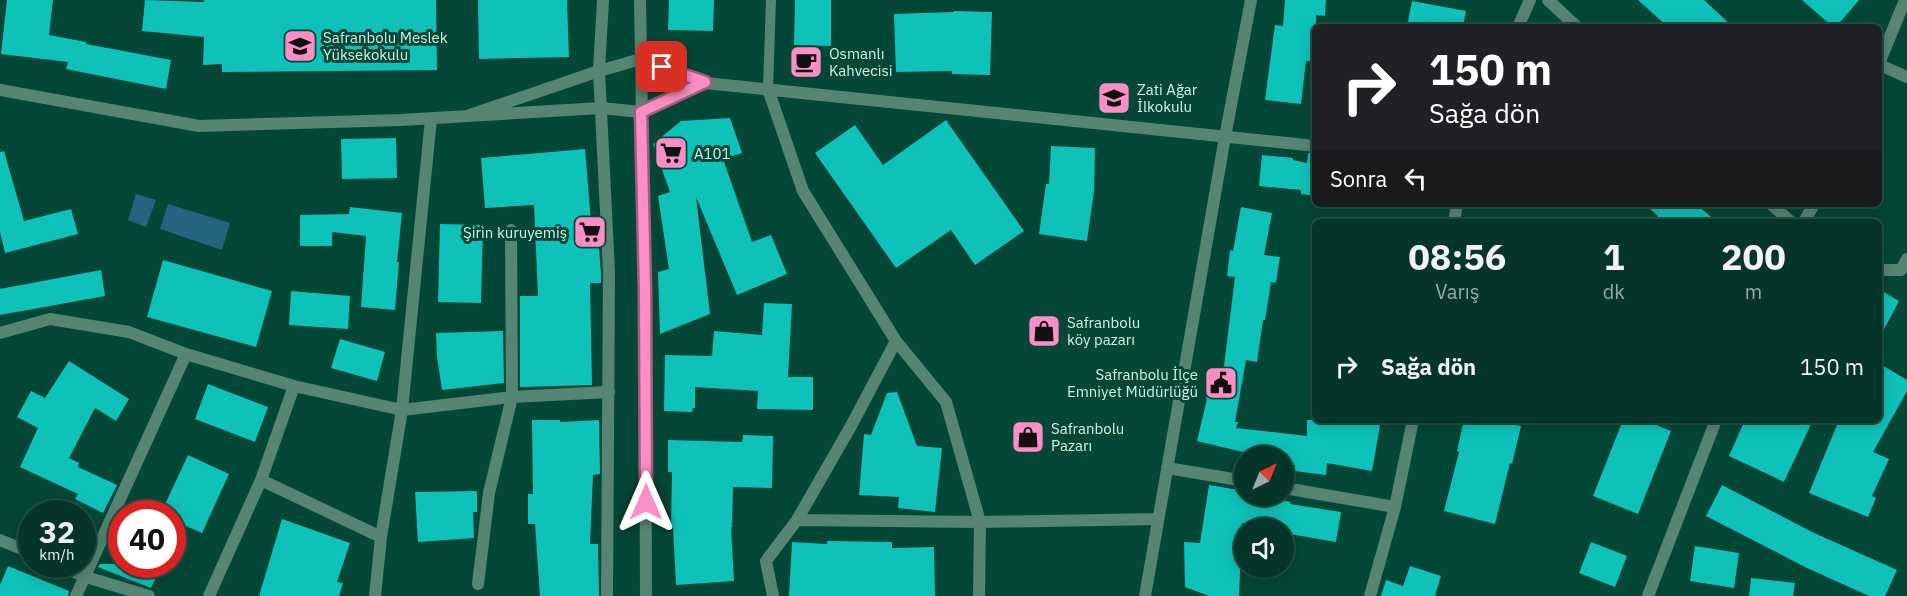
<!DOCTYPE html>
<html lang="tr">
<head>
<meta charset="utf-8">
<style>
	:root { --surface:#043528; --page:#0d3d30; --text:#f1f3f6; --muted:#97aba8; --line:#255045 }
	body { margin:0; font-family:"IBM Plex Sans",sans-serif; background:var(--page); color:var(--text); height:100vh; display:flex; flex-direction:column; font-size:22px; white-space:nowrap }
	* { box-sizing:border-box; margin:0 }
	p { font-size:20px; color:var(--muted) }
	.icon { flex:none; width:33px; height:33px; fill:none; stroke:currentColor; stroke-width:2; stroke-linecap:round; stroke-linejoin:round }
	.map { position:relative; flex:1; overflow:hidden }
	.side { position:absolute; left:1312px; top:219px; width:570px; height:204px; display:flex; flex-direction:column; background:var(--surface); border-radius:9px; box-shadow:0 3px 15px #0003,0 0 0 2px var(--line) }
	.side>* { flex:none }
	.guide { position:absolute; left:1312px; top:24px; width:570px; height:183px; border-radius:9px; box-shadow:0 3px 15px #0003,0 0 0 2px var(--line); background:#202124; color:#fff; overflow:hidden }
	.needle { width:39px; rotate:43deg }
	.fabs { position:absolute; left:1234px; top:446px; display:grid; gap:12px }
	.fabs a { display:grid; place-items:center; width:60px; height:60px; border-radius:50%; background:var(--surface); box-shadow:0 3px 15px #0003,0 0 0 2px var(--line); font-size:30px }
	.speed { position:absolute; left:18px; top:500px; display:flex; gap:12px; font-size:30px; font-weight:700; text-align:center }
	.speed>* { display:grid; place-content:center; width:78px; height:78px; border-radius:50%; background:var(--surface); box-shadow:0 3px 15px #0003,0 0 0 2px var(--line); line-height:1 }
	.speed small { font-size:15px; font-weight:400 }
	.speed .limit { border:9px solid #d22; background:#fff; color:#111 }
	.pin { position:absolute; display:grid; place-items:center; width:51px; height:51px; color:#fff; margin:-26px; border-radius:12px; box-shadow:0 3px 9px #0006 }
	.me { position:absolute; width:66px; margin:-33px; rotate:0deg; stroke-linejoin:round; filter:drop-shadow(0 0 4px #0008) }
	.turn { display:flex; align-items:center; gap:21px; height:126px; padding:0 18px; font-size:27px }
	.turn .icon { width:78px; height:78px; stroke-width:2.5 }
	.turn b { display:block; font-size:42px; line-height:51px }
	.then { display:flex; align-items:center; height:57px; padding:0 18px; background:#0003; gap:12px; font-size:22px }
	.eta { display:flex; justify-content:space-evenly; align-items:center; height:102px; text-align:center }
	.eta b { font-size:36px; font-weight:700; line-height:42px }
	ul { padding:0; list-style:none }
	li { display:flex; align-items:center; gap:18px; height:90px; padding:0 18px }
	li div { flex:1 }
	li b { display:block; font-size:22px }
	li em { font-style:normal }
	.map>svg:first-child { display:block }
	.water { fill:#26637e }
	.building { fill:#0fc2b9 }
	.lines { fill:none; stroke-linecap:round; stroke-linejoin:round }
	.service { stroke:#578574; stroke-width:10 }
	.minor { stroke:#578574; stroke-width:12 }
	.tertiary { stroke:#578574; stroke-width:12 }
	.route-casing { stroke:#a35d80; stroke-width:15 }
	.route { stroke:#fb8fc5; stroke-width:10 }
	.labels { text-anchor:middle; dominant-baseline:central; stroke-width:6; stroke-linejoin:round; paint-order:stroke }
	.poi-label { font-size:15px; fill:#d0f5e6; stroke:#054736; text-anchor:start }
</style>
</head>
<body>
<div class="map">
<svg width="1907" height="596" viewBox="0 0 1907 596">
	<rect width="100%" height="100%" fill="#054736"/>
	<!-- water -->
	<path class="water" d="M136,194l20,6 -10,27 -18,-7z
		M168,204l62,19 -8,27 -62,-21z"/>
	<!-- building -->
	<path class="building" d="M7,0h46l-4,35 37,7v2l85,16 -5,29 -100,-20 2,-7 -67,-8z
		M145,0l59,2v-2h232l1,70 -215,2v-8l-19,1 1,-28 -62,-6z
		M478,0h89l2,57 -90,2z
		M669,0h45l-1,31 -45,-1z
		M795,0h36v46l-37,-1z
		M1285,0h41l-1,16 -9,-1v47l-10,-1 -5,43 -36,-4 10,-75 8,1z
		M1638,0h66l29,27h-65z
		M1802,0h57l-23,27h-3z
		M1412,1l54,10 -3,16h-56z
		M954,11l38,1 -2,63 -38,-1v-3l-56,1 -2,-58 60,-2z
		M730,118l12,35 -19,6 29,83 19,-7 16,39 -50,21 -41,-98 14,117 -50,20 -2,-62 11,-3 -11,-73 12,-4 -17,-48 28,-23z
		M946,120l78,111 -49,34 -24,-35 -55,38 -81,-115 40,-28 28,40z
		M396,138l1,40 -55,1 -1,-40z
		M1051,146l44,2 -1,43 -7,50 -48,-7 7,-50h3z
		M585,149l6,72 6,-1 4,54v9h-11l2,102 -72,2v-91h18l-4,-91 -49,3 -4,-50z
		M4,151l20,70 47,-12 7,25 -73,19 -5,-21v-80z
		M1308,153l8,1v42l-15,-2v-4l-42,-4 3,-31 31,3v2l14,3z
		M1645,204h51l21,18h-64l5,-6z
		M350,207l52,6 -5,49h2l-4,48 -34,-3 5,-71 -34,-4v14h-32v-31l49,-1z
		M1241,207l31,6 -8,42 16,2 -4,26 -5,-1 -6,38h-2l-6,42 -11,-2 -11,62h3l-2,6 71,8v-16h74l-9,51 -45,-8 -1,12 -32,-4 1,-6 -11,-1v-8h-33v-2l-54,-13 10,-42 -1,-1 5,-27 12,3 12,-97 -8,-1 3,-26 3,1z
		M440,224l43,1 -2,78 -43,-1z
		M163,260l109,31 -16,56 -109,-30z
		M101,270l4,26 -105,19v-26z
		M1880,290l19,11 -19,36z
		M291,291l59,5 -2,33 -59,-4z
		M764,303l28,1 -4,73h25v33l-56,-1 1,-18 -63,-4v21h-2l-1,4 -28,-1 1,-56 47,1 2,-25 48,4z
		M503,331l1,52 -62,7 -5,-33 -1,-24z
		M340,339l45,13 -8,29 -46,-13z
		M69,361l60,38 -13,22 -21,-13 -26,50 10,5 -1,4 39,18 -14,28 -28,-14 3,-5 -58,-27 18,-39 -21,-11 14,-26 14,7z
		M1880,364l27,16v11l-34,61 16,7 -17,37 4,2 -8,19 -59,-24 30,-73h41z
		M208,384l60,23 -13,35 -60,-23z
		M897,392l20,54 25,2 -7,64 -37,-4 1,-11 -40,-2 5,-61 7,1 16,-42z
		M532,420h28v2l39,-2 1,54 -7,1 -3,69h8l1,52h-59l-5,-72h-7v-30h5z
		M1464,420h28l29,6 -9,38 -2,-1 -15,61 -51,-13 15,-59 -2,-1z
		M1623,420h21l27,11 -33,83 -45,-18z
		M1745,420h68l-29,62 -55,-26z
		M743,435l30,1 -1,52 -39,-1 -1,40h-1l3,54 -58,4 -3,-59h-2l1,-54h-4v-32l74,2z
		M188,455l41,19 -27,59 -30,-13v-7h-11z
		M1209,485l30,5 -1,2 7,1v2h9l37,7 -1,2 51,8 -5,30 -52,-9v-5h-15l-27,-5 -3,73h-30l-24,-9 -1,-45 16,1z
		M1722,485l90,47 85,38 -12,26h-16l-62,-28 -101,-52z
		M477,491v21h-4l1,26 -56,4 -3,-50z
		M282,519l68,24 -13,39 6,1 -4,13h-80z
		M827,541l65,1v6l42,-1 1,49h-146l3,-54 35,2z
		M1591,542l36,14 -12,31 -36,-14z
		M1695,546l44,7 -5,35 -44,-7z
		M100,564h62l-11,24 -53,-21z
		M8,566l61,25 -1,5h-68v-11z
		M1410,566l31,10 -6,20h-54l5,-16 17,6z
		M1751,578l44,5 -2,13h-44z"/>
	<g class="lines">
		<!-- service -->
		<path class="service" d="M768,89l3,-89"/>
		<!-- minor -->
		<path class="minor" d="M1548,0l29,27
			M1518,27l12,-27
			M1880,65l27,12
			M768,89l35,102 93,150 50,61 34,120 -1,74
			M0,90l199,36 202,-6 200,-12 40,4 64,-29
			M467,116l132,-45 42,-12 64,24 611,63
			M1771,204l20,18
			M1454,222l3,-18
			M1880,270h21l6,-11
			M0,333l50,-14 79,13 57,22 108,32 108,24 110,-13 97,-5
			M1167,468l78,13
			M261,480l33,-94
			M1284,488l111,19
			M797,520l183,2 178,-3
			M0,540l32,13
			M56,564l30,13 63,19
			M478,584l11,-91 23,-96 -1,-167
			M76,596l110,-242
			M209,596l52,-116 120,57
			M375,596l6,-59 21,-127 29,-291
			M773,596l-7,-35 31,-41 54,-94 45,-85
			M1145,596l80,-459 26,-137
			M1370,596l25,-89 18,-87"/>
		<!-- tertiary -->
		<path class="tertiary" d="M603,0l-4,71 10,201 -2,324
			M640,0l5,290 1,306
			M1880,61l25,-61
			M1804,222l10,-18
			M1648,596l68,-176"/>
	</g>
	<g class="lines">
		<!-- route casing -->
		<g class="route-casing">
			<path id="route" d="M646,502l-1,-212 -4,-178 64,-30 -43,-15"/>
		</g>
		<!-- route -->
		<use href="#route" class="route"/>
	</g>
	<!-- icons -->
	<defs>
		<g id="university-square" transform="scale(1.725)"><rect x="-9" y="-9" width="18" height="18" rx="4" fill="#fb8fc5" stroke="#054736"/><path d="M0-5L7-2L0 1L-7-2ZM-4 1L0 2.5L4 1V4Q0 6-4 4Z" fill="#111"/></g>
		<g id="cafe-square" transform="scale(1.725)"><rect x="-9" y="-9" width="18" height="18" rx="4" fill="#fb8fc5" stroke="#054736"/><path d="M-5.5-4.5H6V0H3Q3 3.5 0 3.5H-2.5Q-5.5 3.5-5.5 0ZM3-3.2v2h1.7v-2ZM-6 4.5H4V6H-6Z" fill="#111"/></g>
		<g id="school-square" transform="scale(1.725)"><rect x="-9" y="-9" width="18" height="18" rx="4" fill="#fb8fc5" stroke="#054736"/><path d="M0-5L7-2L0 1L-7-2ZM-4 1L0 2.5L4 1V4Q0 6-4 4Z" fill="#111"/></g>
		<g id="supermarket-square" transform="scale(1.725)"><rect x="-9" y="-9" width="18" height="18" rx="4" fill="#fb8fc5" stroke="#054736"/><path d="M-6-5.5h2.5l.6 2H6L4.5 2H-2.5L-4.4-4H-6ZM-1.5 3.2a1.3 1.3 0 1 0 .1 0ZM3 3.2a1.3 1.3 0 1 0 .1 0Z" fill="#111"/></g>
		<g id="shop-square" transform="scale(1.725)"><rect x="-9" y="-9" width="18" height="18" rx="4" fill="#fb8fc5" stroke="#054736"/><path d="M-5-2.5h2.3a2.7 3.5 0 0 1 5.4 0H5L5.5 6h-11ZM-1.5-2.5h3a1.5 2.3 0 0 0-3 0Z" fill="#111"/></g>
		<g id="civic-square" transform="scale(1.725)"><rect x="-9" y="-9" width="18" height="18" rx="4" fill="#fb8fc5" stroke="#054736"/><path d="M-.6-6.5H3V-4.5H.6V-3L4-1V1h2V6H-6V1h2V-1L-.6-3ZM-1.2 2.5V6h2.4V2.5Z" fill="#111"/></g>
	</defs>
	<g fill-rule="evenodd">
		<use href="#university-square" x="300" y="46"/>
		<use href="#cafe-square" x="806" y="62"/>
		<use href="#school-square" x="1114" y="98"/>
		<use href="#supermarket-square" x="671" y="153"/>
		<use href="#supermarket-square" x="590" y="232"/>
		<use href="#shop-square" x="1044" y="331"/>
		<use href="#civic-square" x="1221" y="383"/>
		<use href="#shop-square" x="1028" y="437"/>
	</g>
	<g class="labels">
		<!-- poi labels -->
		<g class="poi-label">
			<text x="323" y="37">Safranbolu Meslek<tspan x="323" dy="17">Yüksekokulu</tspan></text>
			<text x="829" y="53">Osmanlı<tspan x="829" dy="17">Kahvecisi</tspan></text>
			<text x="1137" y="89">Zati Ağar<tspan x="1137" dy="17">İlkokulu</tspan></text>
			<text x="694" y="153">A101</text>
			<text x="567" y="232" text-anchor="end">Şirin kuruyemiş</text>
			<text x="1067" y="322">Safranbolu<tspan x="1067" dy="17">köy pazarı</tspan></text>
			<text x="1198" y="374" text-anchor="end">Safranbolu İlçe<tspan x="1198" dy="17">Emniyet Müdürlüğü</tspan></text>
			<text x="1051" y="428">Safranbolu<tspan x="1051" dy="17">Pazarı</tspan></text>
		</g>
	</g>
</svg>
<div class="fabs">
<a><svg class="needle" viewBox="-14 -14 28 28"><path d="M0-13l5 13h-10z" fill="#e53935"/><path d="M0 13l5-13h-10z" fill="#97aba8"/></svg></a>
<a><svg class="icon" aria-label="sound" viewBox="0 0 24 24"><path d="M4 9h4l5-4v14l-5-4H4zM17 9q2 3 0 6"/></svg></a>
</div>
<div class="speed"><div>32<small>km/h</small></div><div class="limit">40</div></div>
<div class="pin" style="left:662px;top:67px;background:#d93025"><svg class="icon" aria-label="arrive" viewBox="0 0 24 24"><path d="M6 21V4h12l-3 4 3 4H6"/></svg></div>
<svg class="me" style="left:646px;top:502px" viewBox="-20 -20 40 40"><path d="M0-17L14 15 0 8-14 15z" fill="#fb8fc5" stroke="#fff" stroke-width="4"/></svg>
<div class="guide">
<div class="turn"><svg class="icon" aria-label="right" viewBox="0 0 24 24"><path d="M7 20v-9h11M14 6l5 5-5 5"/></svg><div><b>150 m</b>Sağa dön</div></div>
<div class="then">Sonra<svg class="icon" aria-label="left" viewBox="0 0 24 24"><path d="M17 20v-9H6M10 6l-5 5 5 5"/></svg></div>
</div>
<section class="side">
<div class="eta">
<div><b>08:56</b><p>Varış</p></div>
<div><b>1</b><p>dk</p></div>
<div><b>200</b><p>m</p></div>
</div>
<ul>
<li><svg class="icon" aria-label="right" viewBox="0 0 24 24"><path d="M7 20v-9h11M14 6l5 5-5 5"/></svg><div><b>Sağa dön</b></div><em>150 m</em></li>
</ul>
</section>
</div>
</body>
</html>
